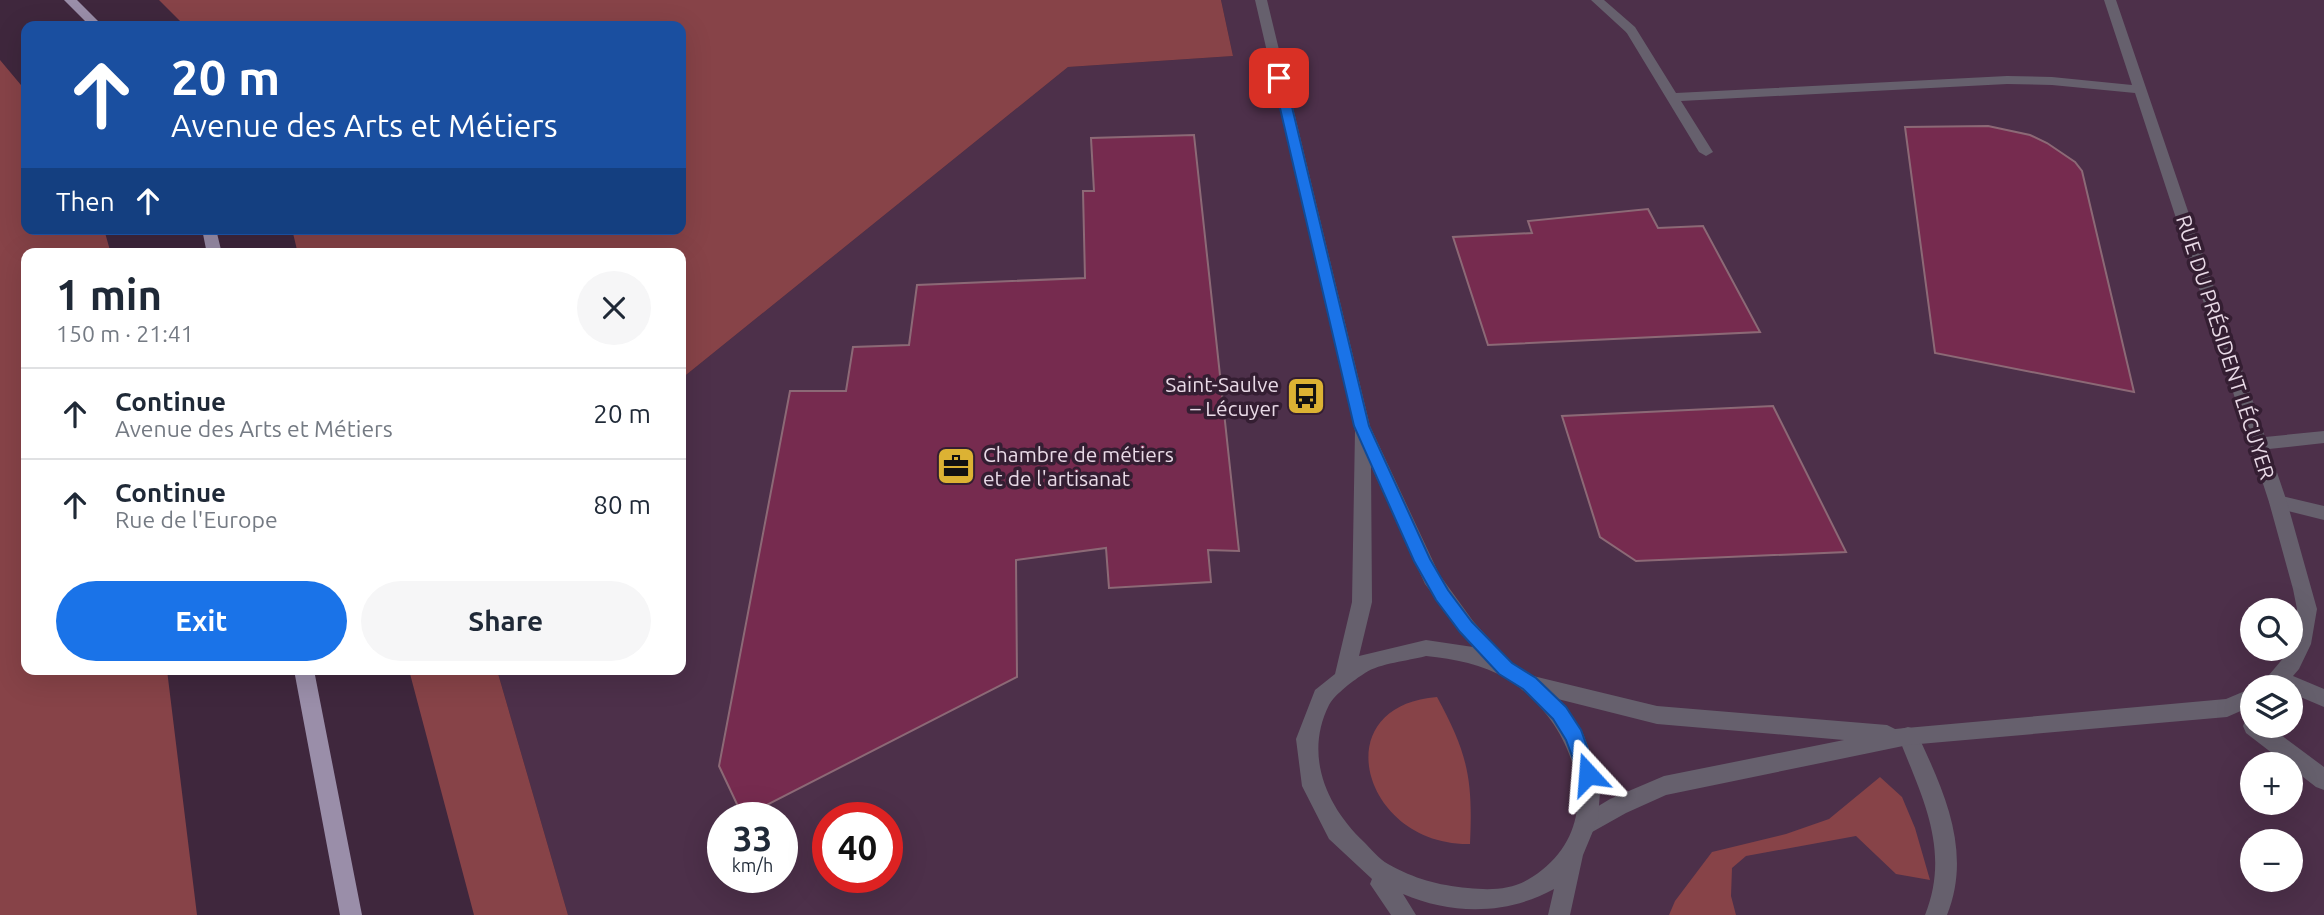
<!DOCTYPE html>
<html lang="en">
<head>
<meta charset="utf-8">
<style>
	:root { --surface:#fff; --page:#f6f6f7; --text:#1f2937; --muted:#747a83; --line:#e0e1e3; --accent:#1a73e8 }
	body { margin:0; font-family:Ubuntu,sans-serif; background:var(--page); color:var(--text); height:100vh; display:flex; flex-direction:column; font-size:26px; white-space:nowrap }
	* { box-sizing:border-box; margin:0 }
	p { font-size:23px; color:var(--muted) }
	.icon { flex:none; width:38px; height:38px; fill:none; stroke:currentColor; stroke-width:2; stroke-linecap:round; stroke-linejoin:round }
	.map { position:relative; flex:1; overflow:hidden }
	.side { position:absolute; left:21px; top:248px; width:665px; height:427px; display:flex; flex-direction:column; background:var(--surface); border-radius:14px; box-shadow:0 7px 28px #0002 }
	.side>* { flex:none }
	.hud { position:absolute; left:21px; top:21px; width:665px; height:214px; border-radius:14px; box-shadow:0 7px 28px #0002; background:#1a4fa0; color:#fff; overflow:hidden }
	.fabs { position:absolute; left:2240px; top:598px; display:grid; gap:14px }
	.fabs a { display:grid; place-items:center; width:63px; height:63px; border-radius:50%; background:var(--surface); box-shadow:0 7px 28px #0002; font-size:35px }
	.speed { position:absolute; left:707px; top:802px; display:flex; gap:14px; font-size:35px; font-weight:700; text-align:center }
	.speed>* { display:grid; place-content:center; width:91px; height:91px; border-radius:50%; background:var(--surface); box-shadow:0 7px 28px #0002; line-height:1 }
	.speed small { font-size:18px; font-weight:400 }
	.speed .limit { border:10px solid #d22; background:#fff; color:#111 }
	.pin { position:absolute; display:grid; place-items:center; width:60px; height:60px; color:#fff; margin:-30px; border-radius:14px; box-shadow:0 4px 10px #0006 }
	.me { position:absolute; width:77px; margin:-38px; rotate:341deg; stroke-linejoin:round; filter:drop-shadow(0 0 5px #0008) }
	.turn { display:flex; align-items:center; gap:24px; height:147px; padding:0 35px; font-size:32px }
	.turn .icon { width:91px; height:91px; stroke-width:2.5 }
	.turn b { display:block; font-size:49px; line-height:60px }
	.then { display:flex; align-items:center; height:66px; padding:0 35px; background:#0003; gap:14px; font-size:26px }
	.round { display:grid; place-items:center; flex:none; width:74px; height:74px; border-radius:37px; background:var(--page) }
	.headline { display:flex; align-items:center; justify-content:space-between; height:119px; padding:0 35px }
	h1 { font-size:42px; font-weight:700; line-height:52px }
	.action { display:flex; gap:14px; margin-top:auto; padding:14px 35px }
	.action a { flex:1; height:80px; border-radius:42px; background:var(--accent); color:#fff; font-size:28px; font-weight:700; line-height:80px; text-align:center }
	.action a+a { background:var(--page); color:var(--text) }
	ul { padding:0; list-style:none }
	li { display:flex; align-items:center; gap:21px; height:91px; padding:0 35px; border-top:2px solid var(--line) }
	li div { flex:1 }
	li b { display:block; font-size:26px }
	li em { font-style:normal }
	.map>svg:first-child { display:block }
	.built { fill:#4d304a; fill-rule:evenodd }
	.green { fill:#874348 }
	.building { fill:#762b4f; stroke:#8c6976; stroke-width:2 }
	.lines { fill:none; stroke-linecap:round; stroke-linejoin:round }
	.service { fill:#66606d; fill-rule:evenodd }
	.minor { fill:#66606d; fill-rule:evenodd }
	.tertiary { fill:#66606d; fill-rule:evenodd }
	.primary { fill:#9a8ea9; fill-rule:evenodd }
	.route { fill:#1a73e8; stroke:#114b97; stroke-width:2 }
	.labels { text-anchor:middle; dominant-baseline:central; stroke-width:7; stroke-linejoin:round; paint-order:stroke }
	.street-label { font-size:21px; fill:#e9dae7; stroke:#341e32 }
	.poi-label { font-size:21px; fill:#e9dae7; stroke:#341e32; text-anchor:end }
</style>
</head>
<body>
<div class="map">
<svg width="2324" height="915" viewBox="0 0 2324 915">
	<rect width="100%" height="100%" fill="#3f273d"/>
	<!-- built -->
	<path class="built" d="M1221,0h1103v915h-1756l-71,-245h184v-291l387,-312 165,-11zM2252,611h39v38h-39zM2252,688h39v38h-39zM2252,765h39v38h-39zM723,817h59v60h-59zM828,817h59v60h-59zM2252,842h39v38h-39z"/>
	<!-- green -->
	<path class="green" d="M159,0h1062l12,56 -165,11 -387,312v-125h-383l-6,-25h389v-203h-496z
		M0,60l26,31v138h78l7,25h-85v416h141l30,245h-197z
		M409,670h88l71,245h-94z
		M1437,697c31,57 36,82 33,147 -107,2 -147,-138 -33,-147z
		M1880,777l22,20 13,31 15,52 -34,-6 -40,-38 -110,20 -14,12 -1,28 5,19h-67l6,-14 37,-49 74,-18 43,-15z"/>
	<!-- building -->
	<path class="building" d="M1988,126l42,9 17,8 28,19 7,9 52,221 -199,-39 -30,-226z
		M1194,135l45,416 -31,-1 3,32 -102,6 -3,-40 -90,12 1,117 -274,140 -24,-51 71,-375h56l7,-44 56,-2 8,-60 168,-7 -2,-87h11l-3,-53z
		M1648,209l10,19 45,-2 57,106 -272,13 -35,-108 79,-4 -4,-12z
		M1773,406l73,146 -210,9 -36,-24 -38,-121z"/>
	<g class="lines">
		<!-- service -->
		<path class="service" d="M1591,0h13l31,27v6h-8z
			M2278,495l46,11v14l-52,-13 -3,-5 3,-5z
			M1908,727l7,2c28,60 58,121 32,186h-22c26,-65 -3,-118 -27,-179l3,-7z"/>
		<!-- minor -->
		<path class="minor" d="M2104,0h12l149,437 59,-6v12l-55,6 18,53 30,107 -6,35 -12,25 -6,7 31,13v18l-33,-14v-5h-33l33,-39 6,-40 -4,-20 -24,-87 -134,-409 -83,-8 -45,-1 -326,17 32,51 -7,4 -7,-4 -74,-122 2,-3h8l41,66 331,-17 45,1 80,8z
			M1529,675l128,31 230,19 8,4 331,-30 26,-11v18l-25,11 -319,28 -242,50 -40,18 -41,23 -8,-3 -3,-7 3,-7 33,-20 54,-23 180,-36 -187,-16 -135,-34 -3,-6 3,-6z
			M2252,717v9h17l55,41v23l-8,-3 -70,-54 -3,-7 3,-7z"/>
		<!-- tertiary -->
		<path class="tertiary" d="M1255,0h12l103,426 69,148 34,47 36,40 38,25 19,21 16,24 13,33 5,28 -2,27 -15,36 -13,60h-22l6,-26c-47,26 -102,26 -151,5l13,21h-25l-21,-31 2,-5 -43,-40 -27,-53 -6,-47 19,-49 20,-16 17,-72 3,-171zM1371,466l54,118 48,63 -47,-7 -67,16 13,-54zM1426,656c29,3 56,8 81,23 64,39 103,137 35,191 -23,19 -45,21 -74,18 -31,-3 -53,-9 -80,-24 -9,-5 -17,-15 -24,-22 -38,-36 -60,-87 -35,-137 6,-11 25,-25 36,-32 15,-10 43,-12 61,-17z"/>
		<!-- primary -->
		<path class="primary" d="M64,0h13l26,26h-13z
			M202,229h14l6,25h-15z
			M294,670h20l48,245h-22z"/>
	</g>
	<!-- route -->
	<path class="route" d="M1279,74l6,4 84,348 61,133 18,31 24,32 40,41 24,15 30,29 15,23 16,44 -3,6 -6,3 -7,-3 -15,-40 -13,-21 -30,-30 -24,-15 -39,-42 -24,-32 -22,-39 -60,-135 -81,-348z"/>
	<!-- icons -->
	<defs>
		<g id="bus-square" transform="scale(2.0125)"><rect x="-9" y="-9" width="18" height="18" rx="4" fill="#dcb233" stroke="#341e32"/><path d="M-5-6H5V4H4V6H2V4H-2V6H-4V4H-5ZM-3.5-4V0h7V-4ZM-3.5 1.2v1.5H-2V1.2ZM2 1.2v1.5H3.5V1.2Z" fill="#111"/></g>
		<g id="office-square" transform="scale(2.0125)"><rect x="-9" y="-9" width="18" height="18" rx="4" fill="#dcb233" stroke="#341e32"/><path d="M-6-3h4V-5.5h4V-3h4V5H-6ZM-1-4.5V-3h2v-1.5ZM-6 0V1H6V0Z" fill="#111"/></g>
	</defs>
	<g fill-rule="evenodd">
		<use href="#bus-square" x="1306" y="396"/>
		<use href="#office-square" x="956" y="466"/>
	</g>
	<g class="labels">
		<!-- street labels -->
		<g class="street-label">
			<text transform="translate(2226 347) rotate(72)">RUE DU PRÉSIDENT LÉCUYER</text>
		</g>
		<!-- poi labels -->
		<g class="poi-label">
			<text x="1279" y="384">Saint-Saulve<tspan x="1279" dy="24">– Lécuyer</tspan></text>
			<text x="983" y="454" text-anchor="start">Chambre de métiers<tspan x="983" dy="24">et de l'artisanat</tspan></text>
		</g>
	</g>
</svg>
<div class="fabs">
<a><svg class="icon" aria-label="search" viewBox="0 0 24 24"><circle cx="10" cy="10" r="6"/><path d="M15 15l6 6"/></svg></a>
<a><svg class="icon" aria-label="layers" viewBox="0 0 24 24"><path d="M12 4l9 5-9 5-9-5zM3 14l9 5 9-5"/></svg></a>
<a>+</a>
<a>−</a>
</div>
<div class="speed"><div>33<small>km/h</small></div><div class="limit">40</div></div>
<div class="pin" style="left:1279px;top:78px;background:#d93025"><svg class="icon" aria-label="arrive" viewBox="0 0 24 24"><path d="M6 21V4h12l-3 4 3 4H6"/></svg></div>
<svg class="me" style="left:1588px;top:774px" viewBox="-20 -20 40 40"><path d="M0-17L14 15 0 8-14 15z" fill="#1a73e8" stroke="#fff" stroke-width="4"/></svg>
<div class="hud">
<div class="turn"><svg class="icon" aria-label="ahead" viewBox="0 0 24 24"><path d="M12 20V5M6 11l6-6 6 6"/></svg><div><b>20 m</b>Avenue des Arts et Métiers</div></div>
<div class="then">Then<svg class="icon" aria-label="ahead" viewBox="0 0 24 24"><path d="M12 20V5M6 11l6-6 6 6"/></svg></div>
</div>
<section class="side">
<div class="headline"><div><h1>1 min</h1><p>150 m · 21:41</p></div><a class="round"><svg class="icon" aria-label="close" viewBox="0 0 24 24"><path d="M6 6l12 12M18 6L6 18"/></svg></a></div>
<ul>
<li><svg class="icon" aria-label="ahead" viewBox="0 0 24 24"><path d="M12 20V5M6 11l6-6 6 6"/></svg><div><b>Continue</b><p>Avenue des Arts et Métiers</p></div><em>20 m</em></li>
<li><svg class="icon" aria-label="ahead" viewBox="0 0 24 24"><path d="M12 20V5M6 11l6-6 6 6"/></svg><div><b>Continue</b><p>Rue de l'Europe</p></div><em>80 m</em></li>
</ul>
<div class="action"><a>Exit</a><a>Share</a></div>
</section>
</div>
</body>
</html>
